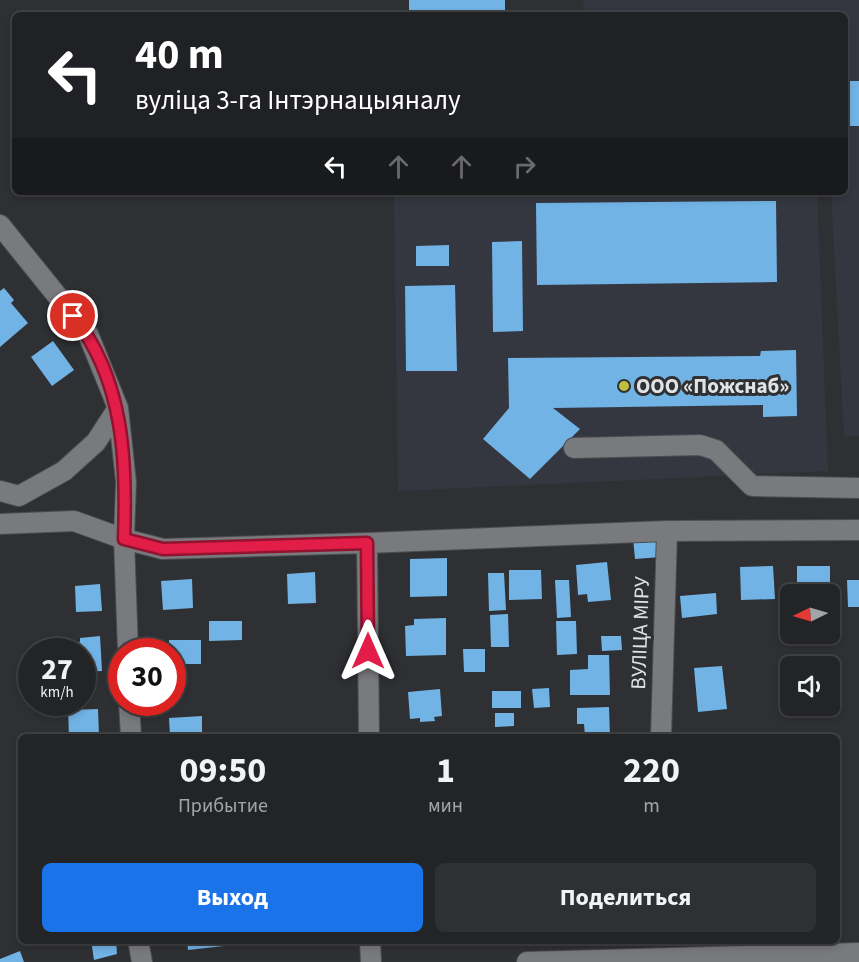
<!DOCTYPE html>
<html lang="ru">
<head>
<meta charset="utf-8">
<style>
	:root { --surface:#232426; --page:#2f3032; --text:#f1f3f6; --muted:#a3a4a7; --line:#404143; --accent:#1a73e8 }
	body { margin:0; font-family:"Source Sans 3",sans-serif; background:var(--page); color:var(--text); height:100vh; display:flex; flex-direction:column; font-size:22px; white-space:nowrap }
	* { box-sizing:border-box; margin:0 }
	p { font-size:20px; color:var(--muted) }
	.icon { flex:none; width:33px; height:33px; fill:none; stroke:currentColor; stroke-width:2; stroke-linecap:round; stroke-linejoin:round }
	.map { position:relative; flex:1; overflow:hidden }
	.side { position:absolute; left:18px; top:734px; width:822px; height:210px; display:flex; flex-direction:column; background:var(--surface); border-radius:9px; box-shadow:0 3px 9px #0003,0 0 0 2px var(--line) }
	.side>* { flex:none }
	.guide { position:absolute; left:12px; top:12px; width:836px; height:183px; border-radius:9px; box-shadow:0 3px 9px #0003,0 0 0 2px var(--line); background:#202124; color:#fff; overflow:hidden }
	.needle { width:39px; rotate:265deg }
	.controls { position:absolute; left:780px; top:584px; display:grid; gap:12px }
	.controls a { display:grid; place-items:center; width:60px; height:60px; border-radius:9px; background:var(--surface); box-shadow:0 3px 9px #0003,0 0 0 2px var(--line); font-size:30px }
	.speed { position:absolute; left:18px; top:638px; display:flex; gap:12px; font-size:30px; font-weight:700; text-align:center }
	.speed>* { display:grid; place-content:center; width:78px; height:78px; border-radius:50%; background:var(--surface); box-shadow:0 3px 9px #0003,0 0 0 2px var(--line); line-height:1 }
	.speed small { font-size:15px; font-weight:400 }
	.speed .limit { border:9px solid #d22; background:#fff; color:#111 }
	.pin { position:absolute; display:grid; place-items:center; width:51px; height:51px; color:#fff; margin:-26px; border:3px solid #fff; border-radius:50%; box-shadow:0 2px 6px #0007 }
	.me { position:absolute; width:66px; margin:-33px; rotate:0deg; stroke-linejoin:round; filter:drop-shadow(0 0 4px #0008) }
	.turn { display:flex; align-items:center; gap:21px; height:126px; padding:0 24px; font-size:27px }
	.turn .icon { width:78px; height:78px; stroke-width:2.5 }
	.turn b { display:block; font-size:42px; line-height:51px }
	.lanes { display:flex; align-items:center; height:57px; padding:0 24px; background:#0003; justify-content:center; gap:30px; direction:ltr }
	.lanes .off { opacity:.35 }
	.eta { display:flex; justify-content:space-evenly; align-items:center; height:102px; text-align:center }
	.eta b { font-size:36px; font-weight:700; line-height:42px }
	.cta { display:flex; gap:12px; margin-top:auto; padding:12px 24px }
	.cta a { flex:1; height:69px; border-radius:9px; background:var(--accent); color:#fff; font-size:24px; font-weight:700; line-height:69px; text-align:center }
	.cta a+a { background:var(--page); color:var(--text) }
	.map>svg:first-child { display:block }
	.built { fill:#353740 }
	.building { fill:#71b3e5 }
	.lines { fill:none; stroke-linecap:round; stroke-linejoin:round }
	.minor-casing { stroke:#4c4d4f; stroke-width:22 }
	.minor { stroke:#797a7e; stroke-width:20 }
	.route-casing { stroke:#92132f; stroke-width:15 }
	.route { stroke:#e11d48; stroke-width:10 }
	.poi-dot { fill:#bebf42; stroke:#2f3033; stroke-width:2 }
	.labels { text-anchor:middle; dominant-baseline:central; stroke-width:6; stroke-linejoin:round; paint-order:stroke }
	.poi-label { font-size:21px; font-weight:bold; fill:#e1e2e4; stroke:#2f3033; text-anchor:start }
	.street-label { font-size:21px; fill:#e1e2e4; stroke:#2f3033 }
</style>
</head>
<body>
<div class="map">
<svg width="859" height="962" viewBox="0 0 859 962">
	<rect width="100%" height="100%" fill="#2f3033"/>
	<!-- built -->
	<path class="built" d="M583,0h276v436h-15l-13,-244h13v-177h-260z
		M394,192h423l11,279 -430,20z"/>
	<!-- building -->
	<path class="building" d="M409,0h96v15h-96z
		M844,81h15v45h-15z
		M776,201l1,81 -240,3 -1,-82z
		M522,241l1,90 -30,1 -1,-90z
		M449,245v21h-33v-20z
		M455,285l2,86h-51l-1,-85z
		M4,288l10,12 -3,3 17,20 -28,24v-56z
		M53,341l21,29 -22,16 -21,-29z
		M796,350l1,66 -34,1v-12l-210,3 27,21 -50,50 -47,-40 26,-31 -1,-50 252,-2 1,-5z
		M658,535l3,22 -26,2 -2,-21z
		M447,558v38l-37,1v-38z
		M607,562l4,38 -23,2 -1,-8 -9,1 -2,-30z
		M773,566l2,33 -34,1 -1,-33z
		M797,566h33v28h-33z
		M509,570h32l1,29 -33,1z
		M315,572l1,31 -28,1 -1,-30z
		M488,573h16l2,37 -17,1z
		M192,579l1,29 -30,2 -2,-29z
		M555,580h14l2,37 -14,1z
		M847,580h12v27h-11z
		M100,584l2,27 -26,1 -1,-26z
		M716,593l1,21 -35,4 -2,-22z
		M508,614l1,33h-18l-1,-32z
		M446,618v37l-40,1 -1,-30 9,-1v-6z
		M209,621h33v19l-33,1z
		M556,621h20l1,33 -20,1z
		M100,636l2,35 -20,1v-21h-14l-1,-8 13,-1v-4z
		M601,636h20l1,14 -20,1z
		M169,640h32v24h-26v-3h-3v-10h-3z
		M463,649h22v23h-21z
		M588,655h21l1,40h-40v-25l18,-1z
		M722,666l5,43 -29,3 -4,-44z
		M549,688l1,19 -16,1 -2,-19z
		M440,689l2,27 -8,1 1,4 -15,1v-4l-10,1 -2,-27z
		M492,691h29v17h-29z
		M609,707l1,29h-25l-1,-12h-7v-16z
		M98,709l1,27h-30l-1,-26z
		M495,713h19v13l-19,1z
		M202,716v20h-32l-1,-18z
		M91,940h25l1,14 -23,6z
		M187,940h45l1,5 -45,5z
		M20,951l4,11h-24v-3z"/>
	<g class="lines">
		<!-- minor casing -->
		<g class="minor-casing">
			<path id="minor" d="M0,225l88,109 30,74 8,74 -2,57 4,112
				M574,448l126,-3 16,5 36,36 107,2
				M0,491l19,5 45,-25 32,-29 22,-34
				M0,524l74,-3 50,18 39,10 204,-6 300,-12 192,-1
				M367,543l2,193
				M129,702l2,34
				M661,736l6,-205
				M138,940l4,22
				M370,940l1,22
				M527,962l332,-9"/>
		</g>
		<!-- minor -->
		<use href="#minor" class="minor"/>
	</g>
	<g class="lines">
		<!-- route casing -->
		<g class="route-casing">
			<path id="route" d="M73,316c51,63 54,145 51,223l39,10 204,-6 1,108"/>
		</g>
		<!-- route -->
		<use href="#route" class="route"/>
	</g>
	<!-- markers -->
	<circle class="poi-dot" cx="624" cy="386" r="6"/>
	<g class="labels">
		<!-- poi labels -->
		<g class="poi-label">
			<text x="636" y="386">ООО «Пожснаб»</text>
		</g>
		<!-- street labels -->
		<g class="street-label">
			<text transform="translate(640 633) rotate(-88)">ВУЛІЦА МІРУ</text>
		</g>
	</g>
</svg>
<div class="controls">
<a><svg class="needle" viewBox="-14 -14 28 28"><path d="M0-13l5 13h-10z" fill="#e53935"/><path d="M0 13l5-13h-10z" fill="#a3a4a7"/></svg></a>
<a><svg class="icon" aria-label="sound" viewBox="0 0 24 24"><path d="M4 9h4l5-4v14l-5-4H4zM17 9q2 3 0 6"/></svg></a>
</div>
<div class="speed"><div>27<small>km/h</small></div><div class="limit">30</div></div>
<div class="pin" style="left:73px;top:316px;background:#d93025"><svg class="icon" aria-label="arrive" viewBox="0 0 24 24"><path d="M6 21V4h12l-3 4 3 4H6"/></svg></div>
<svg class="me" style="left:368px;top:651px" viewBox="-20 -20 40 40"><path d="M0-17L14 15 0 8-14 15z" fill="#e11d48" stroke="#fff" stroke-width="4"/></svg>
<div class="guide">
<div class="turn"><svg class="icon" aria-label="left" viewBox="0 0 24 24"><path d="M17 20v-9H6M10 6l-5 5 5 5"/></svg><div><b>40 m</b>вуліца 3-га Інтэрнацыяналу</div></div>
<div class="lanes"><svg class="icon" aria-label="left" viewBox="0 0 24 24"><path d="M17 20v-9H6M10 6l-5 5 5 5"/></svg><svg class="icon off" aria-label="ahead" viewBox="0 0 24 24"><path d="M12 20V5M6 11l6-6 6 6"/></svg><svg class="icon off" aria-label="ahead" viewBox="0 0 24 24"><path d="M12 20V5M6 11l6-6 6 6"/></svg><svg class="icon off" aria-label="right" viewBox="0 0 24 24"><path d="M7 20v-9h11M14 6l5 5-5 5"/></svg></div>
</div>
<section class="side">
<div class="eta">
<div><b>09:50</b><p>Прибытие</p></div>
<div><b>1</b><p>мин</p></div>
<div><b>220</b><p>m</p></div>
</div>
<div class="cta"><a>Выход</a><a>Поделиться</a></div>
</section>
</div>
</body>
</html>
